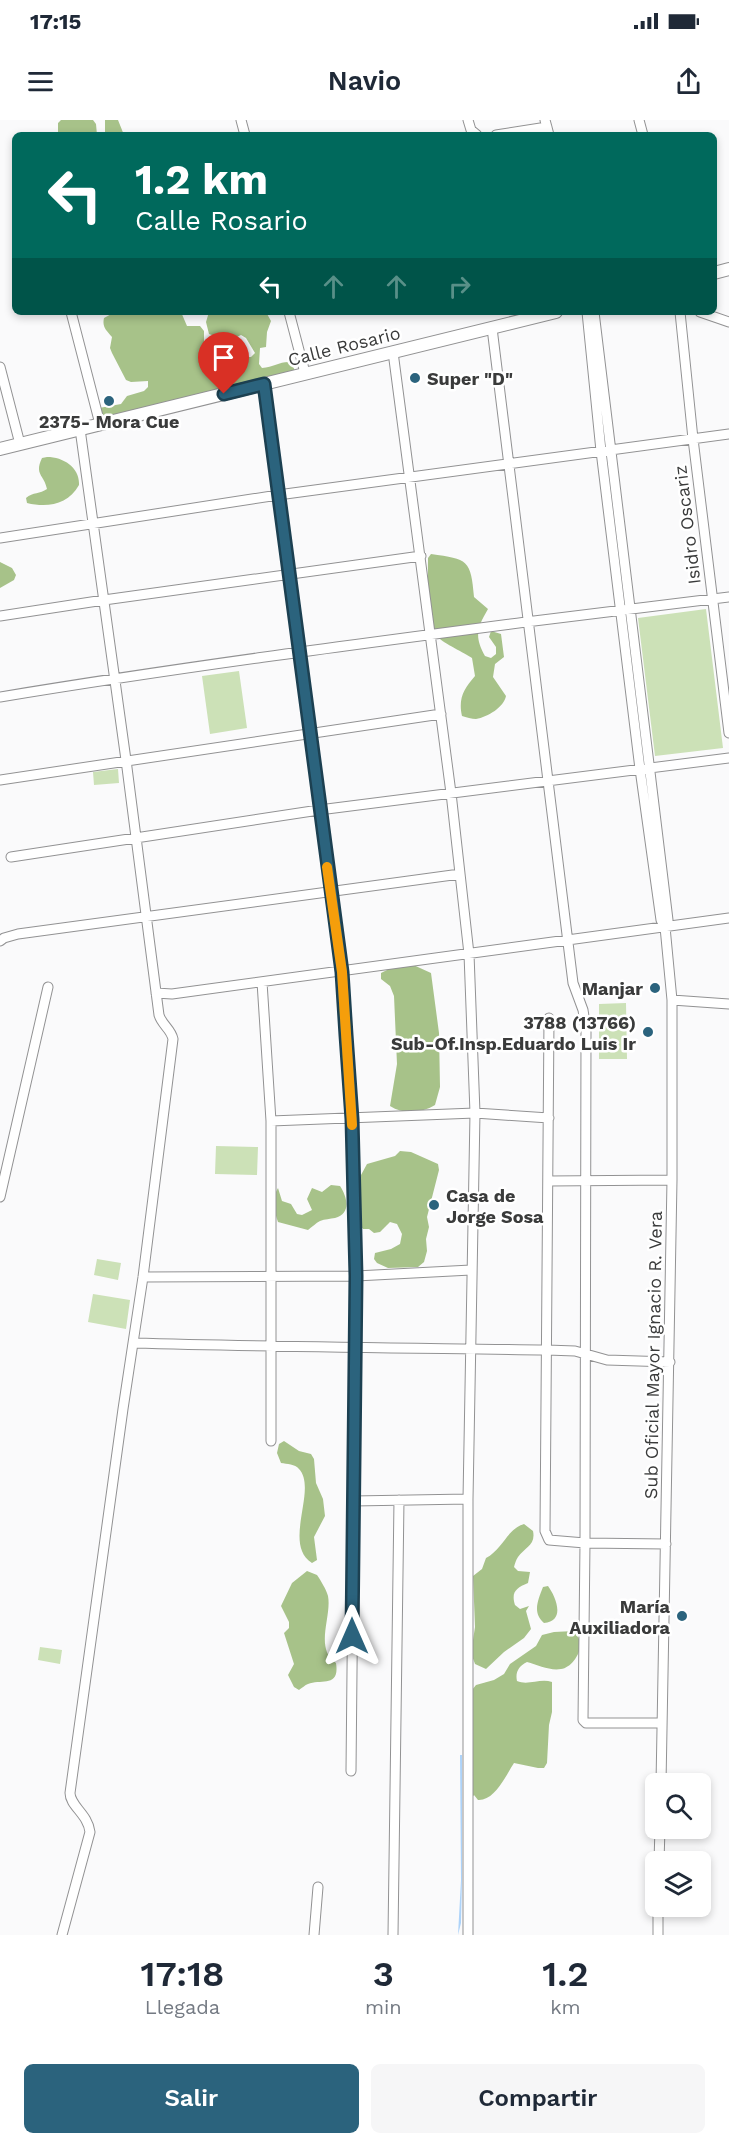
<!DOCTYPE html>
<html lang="es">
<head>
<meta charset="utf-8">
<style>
	:root { --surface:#fff; --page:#f6f6f7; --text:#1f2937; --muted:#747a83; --accent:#2b637d }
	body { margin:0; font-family:"Work Sans",sans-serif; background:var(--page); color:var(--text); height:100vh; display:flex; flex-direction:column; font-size:22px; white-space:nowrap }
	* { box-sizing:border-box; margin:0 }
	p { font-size:20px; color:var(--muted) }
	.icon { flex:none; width:33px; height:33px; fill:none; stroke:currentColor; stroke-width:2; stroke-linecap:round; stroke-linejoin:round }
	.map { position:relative; height:1815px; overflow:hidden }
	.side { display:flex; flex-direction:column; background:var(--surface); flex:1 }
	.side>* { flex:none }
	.hud { position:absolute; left:12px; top:12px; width:705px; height:183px; border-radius:9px; box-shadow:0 3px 9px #0003; background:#00695c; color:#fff; overflow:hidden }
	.buttons { position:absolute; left:645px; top:1653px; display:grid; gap:12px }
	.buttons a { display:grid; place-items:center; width:66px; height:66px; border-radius:9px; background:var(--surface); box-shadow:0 3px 9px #0003; font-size:30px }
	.pin { position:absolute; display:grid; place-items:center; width:51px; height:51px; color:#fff; margin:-62px -26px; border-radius:50% 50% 50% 0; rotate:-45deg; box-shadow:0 0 6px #0007 }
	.pin .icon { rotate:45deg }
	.me { position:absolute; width:66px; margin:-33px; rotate:0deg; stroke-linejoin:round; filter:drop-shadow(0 0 4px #0008) }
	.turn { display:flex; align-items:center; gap:21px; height:126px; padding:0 24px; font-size:27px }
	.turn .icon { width:78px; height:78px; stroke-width:2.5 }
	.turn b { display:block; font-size:42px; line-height:51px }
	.lanes { display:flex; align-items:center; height:57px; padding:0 24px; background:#0003; justify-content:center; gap:30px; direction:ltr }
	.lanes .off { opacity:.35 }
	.eta { display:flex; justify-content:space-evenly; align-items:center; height:102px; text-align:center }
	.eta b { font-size:36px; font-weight:600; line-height:42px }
	.cta { display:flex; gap:12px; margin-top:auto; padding:12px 24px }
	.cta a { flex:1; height:69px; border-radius:9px; background:var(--accent); color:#fff; font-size:24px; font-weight:600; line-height:69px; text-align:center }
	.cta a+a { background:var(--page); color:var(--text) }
	.status { display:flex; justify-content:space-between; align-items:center; height:42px; padding:0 30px; background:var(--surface); direction:ltr }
	.status svg { height:16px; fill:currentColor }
	header { display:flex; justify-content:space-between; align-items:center; height:78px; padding:0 24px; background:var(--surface); font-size:27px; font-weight:600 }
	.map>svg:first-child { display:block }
	.green { fill:#cce1b7 }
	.forest { fill:#a7c289; fill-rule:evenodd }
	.water { fill:#add3f9 }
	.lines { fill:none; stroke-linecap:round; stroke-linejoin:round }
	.minor-casing { stroke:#929293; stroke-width:11 }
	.major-casing { stroke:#929293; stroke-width:14 }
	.minor { stroke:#fff; stroke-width:9 }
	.major { stroke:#fff; stroke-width:12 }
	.route-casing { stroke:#1c4051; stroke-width:15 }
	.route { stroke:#2b637d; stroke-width:10 }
	.slow { stroke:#f59e0b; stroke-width:10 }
	.poi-dot { fill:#2b637d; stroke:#fff; stroke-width:2 }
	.labels { text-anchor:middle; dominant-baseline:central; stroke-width:5; stroke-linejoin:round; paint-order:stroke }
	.street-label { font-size:18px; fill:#3a3b3b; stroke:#fff }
	.poi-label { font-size:18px; font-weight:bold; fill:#3a3b3b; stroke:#fff; text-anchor:end }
</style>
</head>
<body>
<div class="status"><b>17:15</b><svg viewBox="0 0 49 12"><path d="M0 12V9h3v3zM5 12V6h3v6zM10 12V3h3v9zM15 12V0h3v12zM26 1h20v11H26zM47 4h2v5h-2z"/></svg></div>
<header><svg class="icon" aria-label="menu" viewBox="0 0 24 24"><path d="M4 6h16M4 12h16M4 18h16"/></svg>Navio<svg class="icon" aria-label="share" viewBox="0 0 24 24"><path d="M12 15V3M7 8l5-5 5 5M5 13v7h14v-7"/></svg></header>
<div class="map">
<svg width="729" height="1815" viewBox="0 0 729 1815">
	<rect width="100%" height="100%" fill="#fafafb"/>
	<!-- green -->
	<path class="green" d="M706,489l17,139 -68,8 -17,-138z
		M239,551l8,57 -37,6 -8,-58z
		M118,649l1,14 -25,2 -1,-13z
		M626,883l1,56h-28v-55z
		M216,1026l42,1 -1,28 -42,-1z
		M97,1139l24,4 -3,17 -24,-5z
		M93,1174l37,6 -4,29 -38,-7z
		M40,1527l22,3 -2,14 -22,-4z"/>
	<!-- forest -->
	<path class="forest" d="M61,0h32l3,4 1,11h-39v-12z
		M105,0h13l6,15h-19z
		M115,192h66l6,14h13l4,5v11l4,3c20,-5 28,13 43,12l4,-4 -9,-15 -5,-3c-8,5 -24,2 -32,-1l-3,-12 3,-10h57l5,9 -4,11 -1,15 -6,1 -1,16 3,4c12,-1 18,-7 29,-6l5,11 -167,40 -34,3 4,-8 22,-4 6,-8 17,-5 4,-4v-6l-17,1 -5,-2 -14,-27 -2,-5 2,-11c-6,-7 -10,-10 -8,-19zM224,239l9,5 1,8 -4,2 6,5c-8,3 -17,-2 -22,-9z
		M47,337c17,0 33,11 32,28 -11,20 -32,23 -52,18l-1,-5c7,-6 14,-4 21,-9 -3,-15 -13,-14 -5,-31z
		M431,434c37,5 40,6 43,43l14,12c-11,19 -14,27 -3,47l6,2 5,-4v-7l-7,-10 2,-6 10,3 3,23 -9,7 -2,13 13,19c-2,11 -18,21 -30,23 -4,0 -10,-2 -14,-3 -4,-18 2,-27 13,-40l-3,-18c-7,-5 -29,-15 -33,-20 -13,-12 -11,-62 -11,-80z
		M0,442l12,6 4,7 -2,5 -14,8z
		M409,843l22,10 8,60 1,54 -5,18c-13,8 -31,10 -45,1l7,-42 -3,-68 -4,-10 -9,-7v-6l16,-8z
		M400,1031l11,1 27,12 1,6 -12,47 2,10 -3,12 1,12 -3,11 -6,5 -30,1 -11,-5 -3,-4 1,-6 16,-4 9,-5 2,-10 -5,-10 -7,-2 -10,10 -6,1 -5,-4h-6l-4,-5 2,-49 6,-11 28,-8z
		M331,1065l9,1c7,11 12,27 -5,32 -5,1 -10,1 -15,3 -4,2 -8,6 -12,9l-30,-8c-4,-10 -6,-25 0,-34l4,13 9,3 6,10 5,1 10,-5 -5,-11 5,-11 10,4z
		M284,1321l15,10 12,3 3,5 2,24 7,16 2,17 -11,21 3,23 -5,3c-30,-19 6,-74 -13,-94 -4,-5 -12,-5 -18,-6l-4,-10 2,-9z
		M524,1404l9,7c3,14 -8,16 -15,26 -2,3 -3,6 -4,10l4,4 12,1 -2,11c-12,5 -17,9 -13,22l5,4 9,-3 -3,5 5,18 -7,9 -20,14 -18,17 -11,-5 -4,-11 4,-26 -2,-51 9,-7 4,-11c17,-9 21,-29 38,-34z
		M307,1451l10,4c4,6 9,14 11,21 4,21 -14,52 8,67 4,25 -15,16 -28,21 -3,1 -6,4 -9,6l-5,-3 -6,-12 6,-11 -10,-31 5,-5v-6l-8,-16 11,-23z
		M548,1466c8,11 18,35 -4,37 -12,-10 -6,-23 -1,-36z
		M574,1511c1,3 4,5 5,8 5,11 -7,29 -18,30 -11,2 -23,-4 -34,-7 -8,4 -12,10 -10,19 11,5 23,-3 35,1v30l-3,13 -2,38 -3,5h-6l-24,-5c-8,12 -19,38 -36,37l-4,-5 -3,4 1,-109 4,-5 18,-5 10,-6 6,-10 26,-18 6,-11 12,-3z"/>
	<!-- water -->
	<path class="water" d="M460,1635h2v125l-1,43 -3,12 3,-55z"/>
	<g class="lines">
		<!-- minor casing -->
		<g class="minor-casing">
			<path id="minor" d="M241,0l4,15
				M468,0l3,10 6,5
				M545,0l4,15
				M639,0l4,15
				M496,15l51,-8
				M71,192l29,112
				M289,192l16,61
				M587,192l14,139 39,318 21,151 4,7 7,73v180l-11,604
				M594,192l74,608 -3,7
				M680,192l13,127 36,294
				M700,192l29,10
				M492,208l81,655 10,27 3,19 -1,514 -2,177 3,3h76
				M393,232l58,441 18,161 6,159 -7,386v436
				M0,247l20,77
				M264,264l78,588 10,147 4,157 -5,495
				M0,418l278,-43 451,-61
				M0,496l104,-16 317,-44
				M0,577c175,-29 350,-52 526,-75 68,-9 135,-16 203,-25
				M0,660l441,-66
				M11,737l308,-47 410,-52
				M0,821l4,-3 14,-4 442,-60
				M262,862l9,139v320
				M156,873l16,1 557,-76
				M672,880l57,4
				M549,898l-4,513 4,9 36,3 81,1
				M271,1001l204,-8 74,5
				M549,1061l123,-1
				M0,1077l48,-210
				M143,1157l213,-1 115,-6
				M133,1223c138,4 276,5 414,7l28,1 32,9 63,2
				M353,1381l115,-2
				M659,1742l1,-34
				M62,1815l28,-103c-2,-18 -20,-26 -20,-39l53,-384 20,-132 30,-238c-2,-10 -11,-14 -14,-24l-33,-255 -46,-331
				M314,1815l4,-48
				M393,1815l6,-435
				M658,1815v-29"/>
		</g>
		<!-- major casing -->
		<g class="major-casing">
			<path id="major" d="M714,153l15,-4
				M0,329l556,-137"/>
		</g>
		<!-- minor -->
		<use href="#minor" class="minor"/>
		<!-- major -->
		<use href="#major" class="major"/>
	</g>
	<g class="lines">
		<!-- route casing -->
		<g class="route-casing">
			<path id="route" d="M224,274l40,-10 78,588 4,63 6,84 4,157 -4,360"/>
		</g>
		<!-- route -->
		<use href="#route" class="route"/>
		<!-- slow -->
		<path class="slow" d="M327,747l15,105 10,153"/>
	</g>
	<!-- markers -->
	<g class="poi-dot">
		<circle cx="415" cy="258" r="6"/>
		<circle cx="109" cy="281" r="6"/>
		<circle cx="655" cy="868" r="6"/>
		<circle cx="648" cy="912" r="6"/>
		<circle cx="434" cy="1085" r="6"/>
		<circle cx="682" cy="1496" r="6"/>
	</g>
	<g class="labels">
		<!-- street labels -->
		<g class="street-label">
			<text transform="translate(344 226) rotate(-14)">Calle Rosario</text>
			<text transform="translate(687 405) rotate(-97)">Isidro Oscariz</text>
			<text transform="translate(653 1235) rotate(-89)">Sub Oficial Mayor Ignacio R. Vera</text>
		</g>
		<!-- poi labels -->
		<g class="poi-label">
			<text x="427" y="258" text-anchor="start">Super "D"</text>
			<text x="109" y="301" text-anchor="middle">2375- Mora Cue</text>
			<text x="643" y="868">Manjar</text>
			<text x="636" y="902">3788 (13766)<tspan x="636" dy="21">Sub-Of.Insp.Eduardo Luis Ir</tspan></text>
			<text x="446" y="1075" text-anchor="start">Casa de<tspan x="446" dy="21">Jorge Sosa</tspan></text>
			<text x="670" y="1486">María<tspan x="670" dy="21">Auxiliadora</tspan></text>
		</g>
	</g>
</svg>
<div class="buttons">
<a><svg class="icon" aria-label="search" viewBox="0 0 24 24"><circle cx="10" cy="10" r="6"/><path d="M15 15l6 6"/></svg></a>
<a><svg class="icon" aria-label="layers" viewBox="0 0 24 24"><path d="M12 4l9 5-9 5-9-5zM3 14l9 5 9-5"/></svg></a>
</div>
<div class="pin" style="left:224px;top:274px;background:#d93025"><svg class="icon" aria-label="arrive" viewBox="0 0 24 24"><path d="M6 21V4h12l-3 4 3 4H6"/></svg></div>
<svg class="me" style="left:352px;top:1516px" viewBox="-20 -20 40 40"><path d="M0-17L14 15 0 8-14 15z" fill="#2b637d" stroke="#fff" stroke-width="4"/></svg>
<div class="hud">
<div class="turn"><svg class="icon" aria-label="left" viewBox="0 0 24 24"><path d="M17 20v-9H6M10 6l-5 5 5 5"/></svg><div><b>1.2 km</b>Calle Rosario</div></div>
<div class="lanes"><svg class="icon" aria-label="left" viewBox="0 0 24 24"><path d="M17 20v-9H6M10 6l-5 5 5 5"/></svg><svg class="icon off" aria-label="ahead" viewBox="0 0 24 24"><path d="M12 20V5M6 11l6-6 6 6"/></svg><svg class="icon off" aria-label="ahead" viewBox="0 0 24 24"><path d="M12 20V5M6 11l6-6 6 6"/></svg><svg class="icon off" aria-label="right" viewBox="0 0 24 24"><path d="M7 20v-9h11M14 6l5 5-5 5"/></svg></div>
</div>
</div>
<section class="side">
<div class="eta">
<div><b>17:18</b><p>Llegada</p></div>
<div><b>3</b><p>min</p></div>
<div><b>1.2</b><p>km</p></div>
</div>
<div class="cta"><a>Salir</a><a>Compartir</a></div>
</section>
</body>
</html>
